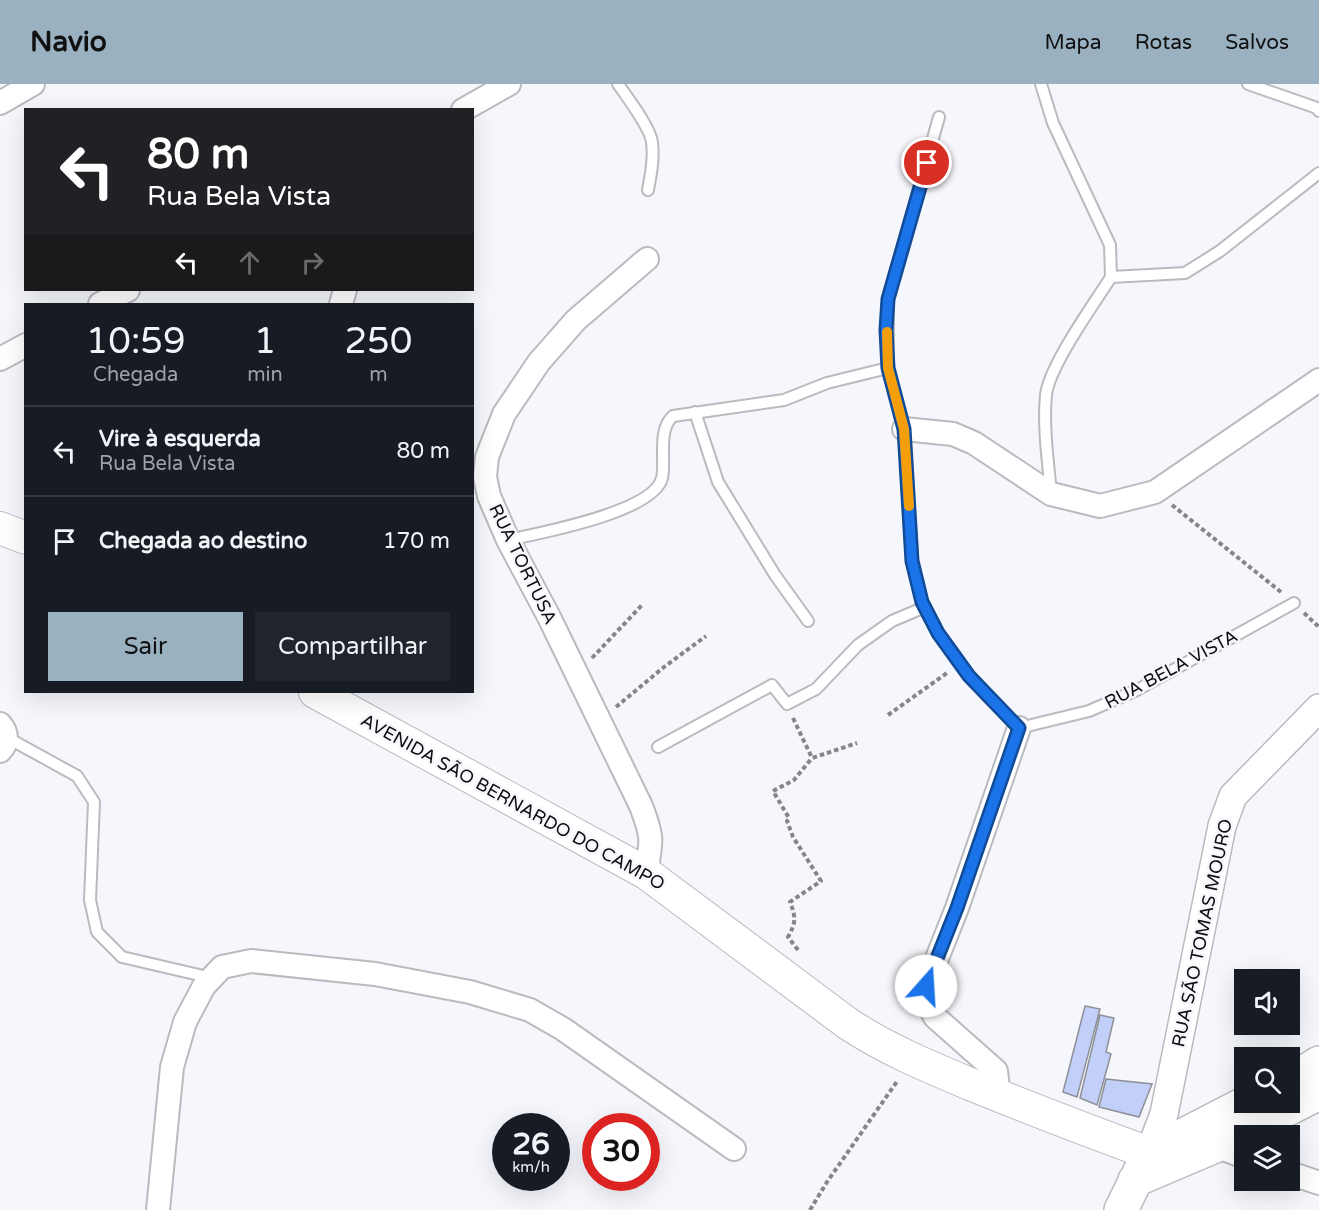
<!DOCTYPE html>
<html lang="pt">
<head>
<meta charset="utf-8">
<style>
	:root { --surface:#171b24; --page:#20242c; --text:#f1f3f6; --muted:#9ea1a6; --line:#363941; --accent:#99b1c0 }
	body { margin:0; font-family:"Varela Round",sans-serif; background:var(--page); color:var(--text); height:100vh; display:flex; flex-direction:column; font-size:22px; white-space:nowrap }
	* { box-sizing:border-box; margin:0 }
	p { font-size:20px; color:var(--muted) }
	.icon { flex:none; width:33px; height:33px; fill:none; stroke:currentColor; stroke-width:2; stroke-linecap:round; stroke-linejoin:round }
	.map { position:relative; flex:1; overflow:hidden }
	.side { position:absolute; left:24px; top:219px; width:450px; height:390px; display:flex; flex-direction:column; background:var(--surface); border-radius:0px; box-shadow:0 6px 24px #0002 }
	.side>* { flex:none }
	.banner { position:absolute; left:24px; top:24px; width:450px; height:183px; border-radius:0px; box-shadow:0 6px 24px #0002; background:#202124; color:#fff; overflow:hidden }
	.controls { position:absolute; left:1234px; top:885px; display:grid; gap:12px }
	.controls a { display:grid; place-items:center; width:66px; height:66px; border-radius:0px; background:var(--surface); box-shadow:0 6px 24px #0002; font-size:30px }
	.speed { position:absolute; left:492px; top:1029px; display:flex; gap:12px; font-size:30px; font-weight:700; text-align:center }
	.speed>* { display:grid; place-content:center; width:78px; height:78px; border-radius:50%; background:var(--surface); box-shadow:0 6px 24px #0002; line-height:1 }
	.speed small { font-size:15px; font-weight:400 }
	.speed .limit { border:9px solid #d22; background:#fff; color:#111 }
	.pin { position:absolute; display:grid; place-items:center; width:51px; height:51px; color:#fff; margin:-26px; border:3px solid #fff; border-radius:50%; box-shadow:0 2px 6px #0007 }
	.me { position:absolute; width:66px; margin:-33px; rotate:19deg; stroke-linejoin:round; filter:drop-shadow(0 0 4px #0008) }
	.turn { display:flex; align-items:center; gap:21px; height:126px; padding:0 24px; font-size:27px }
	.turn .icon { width:78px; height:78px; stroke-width:2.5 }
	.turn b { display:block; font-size:42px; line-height:51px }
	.lanes { display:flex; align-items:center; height:57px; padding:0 24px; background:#0003; justify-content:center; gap:30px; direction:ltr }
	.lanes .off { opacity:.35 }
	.eta { display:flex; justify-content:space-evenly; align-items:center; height:102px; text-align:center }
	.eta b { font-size:36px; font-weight:600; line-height:42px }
	.cta { display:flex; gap:12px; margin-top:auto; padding:12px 24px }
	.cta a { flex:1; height:69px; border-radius:0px; background:var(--accent); color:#111; font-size:24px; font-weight:600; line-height:69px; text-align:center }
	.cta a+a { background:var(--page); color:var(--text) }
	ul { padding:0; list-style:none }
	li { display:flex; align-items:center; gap:18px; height:90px; padding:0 24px; border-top:2px solid var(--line) }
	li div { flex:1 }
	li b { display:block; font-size:22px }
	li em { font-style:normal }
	header { display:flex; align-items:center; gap:36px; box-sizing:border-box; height:84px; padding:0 30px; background:var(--accent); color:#111 }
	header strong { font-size:28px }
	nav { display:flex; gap:33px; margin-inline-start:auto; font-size:21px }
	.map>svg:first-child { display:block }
	.building { fill:#c1cff9; stroke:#8f9095; stroke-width:1.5 }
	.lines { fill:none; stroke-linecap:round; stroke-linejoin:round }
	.service-casing { stroke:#b9bbbf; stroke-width:14 }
	.minor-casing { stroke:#b9bbbf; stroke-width:26 }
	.tertiary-casing { stroke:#b9bbbf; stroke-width:30 }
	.secondary-casing { stroke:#b9bbbf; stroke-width:34 }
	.primary-casing { stroke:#b9bbbf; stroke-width:36 }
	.path { stroke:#858689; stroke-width:4; stroke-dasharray:4.5 3; stroke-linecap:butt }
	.service { stroke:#fff; stroke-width:10 }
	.minor { stroke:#fff; stroke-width:22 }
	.tertiary { stroke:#fff; stroke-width:27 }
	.secondary { stroke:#fff; stroke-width:32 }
	.primary { stroke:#fff; stroke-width:33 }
	.route-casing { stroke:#114b97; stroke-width:15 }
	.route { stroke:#1a73e8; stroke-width:10 }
	.slow { stroke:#f59e0b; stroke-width:10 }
	.labels { text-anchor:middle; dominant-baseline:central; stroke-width:5; stroke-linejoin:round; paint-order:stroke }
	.street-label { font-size:18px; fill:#0c0d0e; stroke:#f6f7fc }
</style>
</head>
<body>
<header>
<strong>Navio</strong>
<nav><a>Mapa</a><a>Rotas</a><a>Salvos</a></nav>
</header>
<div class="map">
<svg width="1319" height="1126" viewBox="0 0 1319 1126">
	<rect width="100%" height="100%" fill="#f6f7fc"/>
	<!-- building -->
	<path class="building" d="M1085,922l15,3 -23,88 -14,-5z
		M1100,931l14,3 -8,34 5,2 -14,51 -17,-7z
		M1106,995l46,5 -13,33 -40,-10z"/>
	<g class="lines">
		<!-- service casing -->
		<g class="service-casing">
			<path id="service" d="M618,0c9,13 32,43 34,58 2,17 -1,32 -4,48
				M1041,0l12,39 57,122 1,32 74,-4 35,-22 99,-78
				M1248,0l69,24 2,3
				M939,33l-51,182v69l16,61 8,132 10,41 16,31 31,43 50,52 70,-17 48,-21 157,-87
				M695,328l23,70 57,93 33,46
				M1051,409c-3,-32 -8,-66 -5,-98 3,-29 48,-91 65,-118
				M508,456c32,-7 146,-28 154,-62 4,-18 -5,-48 11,-62l111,-16 43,-17 61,-15
				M6,653l71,39 17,26 -4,98 7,32 25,25 90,21
				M658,663l114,-62 15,19 29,-15 42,-44 34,-24 33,-14"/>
		</g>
		<!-- minor casing -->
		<g class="minor-casing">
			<path id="minor" d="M0,19l33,-19
				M463,26l46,-26
				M100,220l28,-14
				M341,220l4,-14
				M0,275l26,-14
				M904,345l49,5 21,9 77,51 49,12 55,-14 164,-112
				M0,640c8,9 8,19 0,27
				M646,789c6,-33 7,-36 -5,-67l-92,-189 -41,-77 -19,-44 -4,-19 2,-20 17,-43 35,-52 37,-42 71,-61
				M999,1012l-3,-25 -61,-54 -9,-18v-13l31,-78 62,-180
				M1215,1062l30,11
				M1290,1089l29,10
				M158,1126l14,-143 13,-45 19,-36 18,-19 29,-6 124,13 95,18 60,18 33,19 171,120"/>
		</g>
		<!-- tertiary casing -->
		<g class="tertiary-casing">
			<path id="tertiary" d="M1149,1069l15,-39 58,-288 11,-30 86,-88"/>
		</g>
		<!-- secondary casing -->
		<g class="secondary-casing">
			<path id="secondary" d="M0,444l26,10
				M315,608l331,181 201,150c39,26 80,43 123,61 59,24 119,47 179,69"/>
		</g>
		<!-- primary casing -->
		<g class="primary-casing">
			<path id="primary" d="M1290,997l29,-18
				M1135,1096l80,-34 104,-53
				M1121,1126l28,-57 99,-51"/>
		</g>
		<!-- path -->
		<path class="path" d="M1172,421l109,87
			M1304,529l15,14
			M592,574l51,-54
			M616,623l48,-40 42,-31
			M888,631l59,-42
			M793,634l19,40 45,-15
			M798,866l-10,-13c8,-14 8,-20 2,-35l31,-21 -28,-44 -6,-16 2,-3 -16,-27 21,-11 18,-22
			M810,1126l17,-28 71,-102"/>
		<!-- service -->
		<use href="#service" class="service"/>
		<!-- minor -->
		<use href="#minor" class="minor"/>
		<!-- tertiary -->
		<use href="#tertiary" class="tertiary"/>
		<!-- secondary -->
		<use href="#secondary" class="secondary"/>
		<!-- primary -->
		<use href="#primary" class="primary"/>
	</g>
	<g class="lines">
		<!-- route casing -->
		<g class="route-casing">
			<path id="route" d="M926,902l31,-78 62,-180 -50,-52 -31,-43 -16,-31 -10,-41 -8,-132 -16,-61 -2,-38 2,-31 39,-136"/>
		</g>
		<!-- route -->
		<use href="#route" class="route"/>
		<!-- slow -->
		<path class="slow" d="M887,248l1,36 16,61 5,77"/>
	</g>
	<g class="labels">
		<!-- street labels -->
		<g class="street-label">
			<text transform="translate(523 480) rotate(64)">RUA TORTUSA</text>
			<text transform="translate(1171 585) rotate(-28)">RUA BELA VISTA</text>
			<text transform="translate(513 718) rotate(29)">AVENIDA SÃO BERNARDO DO CAMPO</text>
			<text transform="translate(1202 849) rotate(-78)">RUA SÃO TOMAS MOURO</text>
		</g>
	</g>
</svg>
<div class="controls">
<a><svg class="icon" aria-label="sound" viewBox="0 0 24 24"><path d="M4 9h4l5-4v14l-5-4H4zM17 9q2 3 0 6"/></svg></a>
<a><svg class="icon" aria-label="search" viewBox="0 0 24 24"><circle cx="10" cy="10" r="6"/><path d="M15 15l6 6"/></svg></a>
<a><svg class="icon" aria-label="layers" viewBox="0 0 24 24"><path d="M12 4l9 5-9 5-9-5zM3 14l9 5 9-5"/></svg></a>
</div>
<div class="speed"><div>26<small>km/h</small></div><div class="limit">30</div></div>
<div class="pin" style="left:927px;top:79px;background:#d93025"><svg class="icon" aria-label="arrive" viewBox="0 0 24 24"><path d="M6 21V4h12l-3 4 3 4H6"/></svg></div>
<svg class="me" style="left:926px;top:902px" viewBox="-20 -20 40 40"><circle r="19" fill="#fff"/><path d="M0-13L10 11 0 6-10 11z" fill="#1a73e8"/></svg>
<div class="banner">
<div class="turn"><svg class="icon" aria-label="left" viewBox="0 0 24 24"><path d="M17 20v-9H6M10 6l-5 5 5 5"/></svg><div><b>80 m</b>Rua Bela Vista</div></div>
<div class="lanes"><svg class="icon" aria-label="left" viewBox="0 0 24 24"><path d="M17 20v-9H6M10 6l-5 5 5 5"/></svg><svg class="icon off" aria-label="ahead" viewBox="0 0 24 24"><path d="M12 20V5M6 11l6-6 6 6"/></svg><svg class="icon off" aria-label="right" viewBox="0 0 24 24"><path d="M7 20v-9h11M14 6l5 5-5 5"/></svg></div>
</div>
<section class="side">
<div class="eta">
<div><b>10:59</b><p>Chegada</p></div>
<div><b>1</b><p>min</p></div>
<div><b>250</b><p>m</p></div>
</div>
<ul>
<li><svg class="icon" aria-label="left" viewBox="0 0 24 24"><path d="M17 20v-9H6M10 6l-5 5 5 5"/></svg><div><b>Vire à esquerda</b><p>Rua Bela Vista</p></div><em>80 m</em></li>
<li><svg class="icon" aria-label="arrive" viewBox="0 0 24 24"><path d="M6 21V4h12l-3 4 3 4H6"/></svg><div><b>Chegada ao destino</b></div><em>170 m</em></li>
</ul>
<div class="cta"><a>Sair</a><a>Compartilhar</a></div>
</section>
</div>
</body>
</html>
